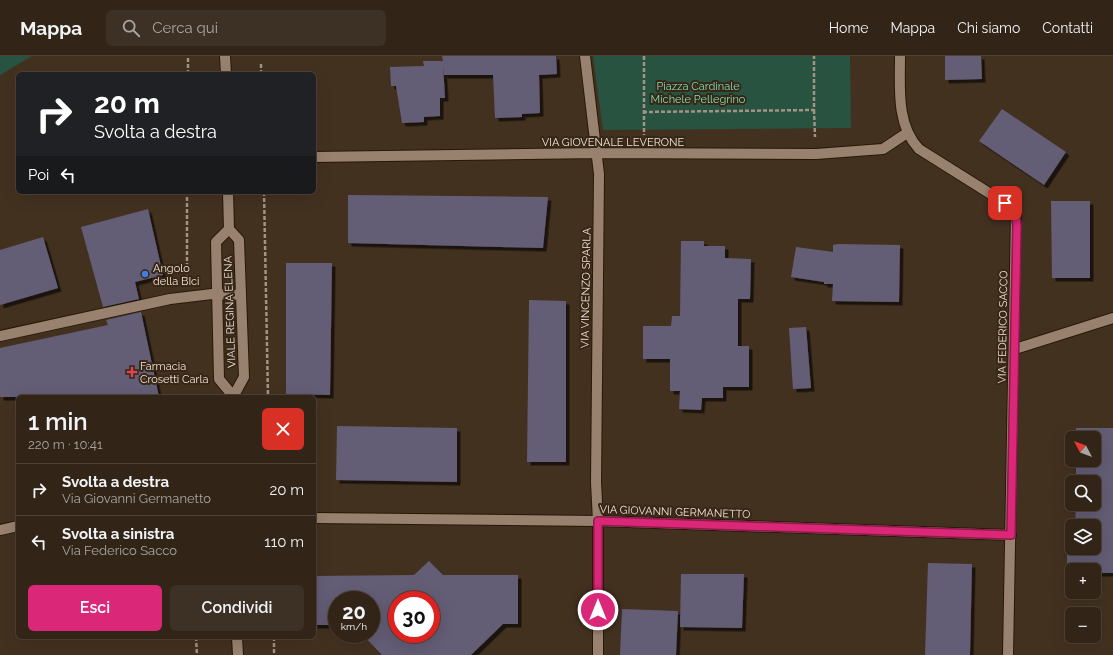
<!DOCTYPE html>
<html lang="it">
<head>
<meta charset="utf-8">
<style>
	:root { --surface:#322518; --page:#3d3125; --text:#f1f3f6; --muted:#a8a5a2; --line:#4d4237; --accent:#db2777 }
	body { margin:0; font-family:Raleway,sans-serif; background:var(--page); color:var(--text); height:100vh; display:flex; flex-direction:column; font-size:15px; white-space:nowrap }
	* { box-sizing:border-box; margin:0 }
	p { font-size:13px; color:var(--muted) }
	.icon { flex:none; width:22px; height:22px; fill:none; stroke:currentColor; stroke-width:2; stroke-linecap:round; stroke-linejoin:round }
	.map { position:relative; flex:1; overflow:hidden }
	.drawer { position:absolute; left:16px; top:339px; width:300px; height:244px; display:flex; flex-direction:column; background:var(--surface); border-radius:6px; box-shadow:0 4px 16px #0002,0 0 0 1px var(--line) }
	.drawer>* { flex:none }
	.top-card { position:absolute; left:16px; top:16px; width:300px; height:122px; border-radius:6px; box-shadow:0 4px 16px #0002,0 0 0 1px var(--line); background:#202124; color:#fff; overflow:hidden }
	.needle { width:26px; rotate:311deg }
	.fabs { position:absolute; left:1065px; top:375px; display:grid; gap:8px }
	.fabs a { display:grid; place-items:center; width:36px; height:36px; border-radius:6px; background:var(--surface); box-shadow:0 4px 16px #0002,0 0 0 1px var(--line); font-size:20px }
	.speed { position:absolute; left:328px; top:535px; display:flex; gap:8px; font-size:20px; font-weight:700; text-align:center }
	.speed>* { display:grid; place-content:center; width:52px; height:52px; border-radius:50%; background:var(--surface); box-shadow:0 4px 16px #0002,0 0 0 1px var(--line); line-height:1 }
	.speed small { font-size:10px; font-weight:400 }
	.speed .limit { border:6px solid #d22; background:#fff; color:#111 }
	.pin { position:absolute; display:grid; place-items:center; width:34px; height:34px; color:#fff; margin:-17px; border-radius:8px; box-shadow:0 2px 6px #0006 }
	.me { position:absolute; width:44px; margin:-22px; rotate:0deg; stroke-linejoin:round; filter:drop-shadow(0 0 3px #0008) }
	.turn { display:flex; align-items:center; gap:14px; height:84px; padding:0 12px; font-size:18px }
	.turn .icon { width:52px; height:52px; stroke-width:2.5 }
	.turn b { display:block; font-size:28px; line-height:34px }
	.then { display:flex; align-items:center; height:38px; padding:0 12px; background:#0003; gap:8px; font-size:15px }
	.round { display:grid; place-items:center; flex:none; width:42px; height:42px; border-radius:6px; background:var(--page) }
	.overview { display:flex; align-items:center; justify-content:space-between; height:68px; padding:0 12px }
	h1 { font-size:24px; font-weight:600; line-height:30px }
	.button { display:flex; gap:8px; margin-top:auto; padding:8px 12px }
	.button a { flex:1; height:46px; border-radius:6px; background:var(--accent); color:#fff; font-size:16px; font-weight:600; line-height:46px; text-align:center }
	.button a+a { background:var(--page); color:var(--text) }
	ul { padding:0; list-style:none }
	li { display:flex; align-items:center; gap:12px; height:52px; padding:0 12px; border-top:1px solid var(--line) }
	li div { flex:1 }
	li b { display:block; font-size:15px }
	li em { font-style:normal }
	header { display:flex; align-items:center; gap:24px; box-sizing:border-box; height:56px; padding:0 20px; background:var(--surface); border-bottom:1px solid var(--line) }
	header strong { font-size:19px }
	nav { display:flex; gap:22px; margin-inline-start:auto; font-size:14px }
	.search { width:280px; height:36px; background:var(--page); display:flex; align-items:center; gap:10px; box-sizing:border-box; padding:0 14px; border-radius:6px; color:var(--muted); font-size:15px }
	.map>svg:first-child { display:block }
	.green { fill:#285341 }
	.building { fill:#635d75; fill-rule:evenodd; filter:url(#shadow) }
	.lines { fill:none; stroke-linecap:round; stroke-linejoin:round }
	.lane-casing { stroke:#291808; stroke-width:12 }
	.street-casing { stroke:#291808; stroke-width:12 }
	.secondary-casing { stroke:#291808; stroke-width:12 }
	.path { stroke:#a19385; stroke-width:2.5; stroke-dasharray:4 2; stroke-linecap:butt }
	.lane { stroke:#98826f; stroke-width:10 }
	.street { stroke:#98826f; stroke-width:10 }
	.secondary { stroke:#98826f; stroke-width:10 }
	.route-casing { stroke:#8e194d; stroke-width:10 }
	.route { stroke:#db2777; stroke-width:7 }
	.shop-dot { fill:#3f7fe0; stroke:#382716; stroke-width:1.5 }
	.health-dot { fill:#e0444e; stroke:#382716; stroke-width:1.5 }
	.labels { text-anchor:middle; dominant-baseline:central; stroke-width:4; stroke-linejoin:round; paint-order:stroke }
	.park-label { font-size:11px; fill:#7ee0b6; stroke:#382716 }
	.street-label { font-size:11px; fill:#eee3d8; stroke:#382716 }
	.poi-label { font-size:11px; fill:#eee3d8; stroke:#382716; text-anchor:start }
</style>
</head>
<body>
<header>
<strong>Mappa</strong>
<div class="search"><svg class="icon" aria-label="search" viewBox="0 0 24 24"><circle cx="10" cy="10" r="6"/><path d="M15 15l6 6"/></svg>Cerca qui</div>
<nav><a>Home</a><a>Mappa</a><a>Chi siamo</a><a>Contatti</a></nav>
</header>
<div class="map">
<svg width="1113" height="599" viewBox="0 0 1113 599">
	<defs>
		<filter id="shadow"><feDropShadow dx="3.5" dy="3.5" stdDeviation="0" flood-color="#0009"/></filter>
	</defs>
	<rect width="100%" height="100%" fill="#433120"/>
	<!-- green -->
	<path class="green" d="M0,0h32l-32,19z
		M593,0h257l1,72 -248,2z"/>
	<!-- building -->
	<path class="building" d="M442,0h114l1,18 -18,1 1,38 -18,1v3l-27,1 -2,-43h-49l-1,-11 2,34h-5v18l-16,1v5l-22,1 -6,-37h-5l-1,-19 34,-1 -1,-5h20z
		M945,0h36l1,23 -37,1z
		M1002,53l64,43 -22,33 -65,-44z
		M348,139l200,2 -5,51 -195,-5z
		M1051,145h39v77h-38z
		M148,153l15,66 -28,7 4,17 -36,8 -22,-80z
		M43,181l15,51 -58,17v-55z
		M681,185h23v5h21v12l26,1 -1,40h-12v47h11v41h-26v11h-21l-1,12 -22,-1 1,-18h-10v-32h-27v-33h28l1,-10h8z
		M837,188l63,1 -1,57 -67,-1 1,-17h-9v-2l-33,-5 5,-30 37,5v-7z
		M286,207h46l-2,132 -44,-1z
		M529,244l37,1v161h-39z
		M141,256l18,85h-159v-49l108,-23 -2,-5z
		M806,271l5,61 -18,1 -4,-61z
		M337,370l120,2v54l-121,-2z
		M1076,372h37v145h-19v-3h-22v3h-5v-36h5v11h22v-22h-19l1,-22h18v-22h-18v-22h18v-22h-18z
		M429,505l14,14h75v49h-15l-32,31h-89l-20,-21h9v-34h-34v25h-23v-49l100,-1zM397,544h34v34h-34z
		M928,507l44,1 -2,91h-45z
		M681,518h63l-2,54 -62,-1z
		M622,553l56,2 -2,44h-56z"/>
	<g class="lines">
		<!-- lane casing -->
		<g class="lane-casing">
			<path id="lane" d="M0,280l170,-37 42,-5 29,1"/>
		</g>
		<!-- street casing -->
		<g class="street-casing">
			<path id="street" d="M585,0l14,118 -3,308 2,39v134
				M900,0c0,31 -4,69 19,93l86,54 6,5 5,7 -8,440
				M314,101l284,-4 218,1 67,-5 24,-16
				M1015,293l98,-31
				M314,462l284,3 413,14
				M0,474l18,-4"/>
		</g>
		<!-- secondary casing -->
		<g class="secondary-casing">
			<path id="secondary" d="M225,0l1,18
				M228,136l1,37 10,11 5,137 -11,20
				M229,173l-13,13 3,137 14,17
				M237,581l1,18"/>
		</g>
		<!-- path -->
		<path class="path" d="M644,0v79
			M261,8v10
			M188,18v-18
			M814,54l1,27
			M643,56l171,-2v-54
			M264,136l4,205
			M187,223v-87
			M196,581l1,18
			M274,581v18"/>
		<!-- lane -->
		<use href="#lane" class="lane"/>
		<!-- street -->
		<use href="#street" class="street"/>
		<!-- secondary -->
		<use href="#secondary" class="secondary"/>
	</g>
	<g class="lines">
		<!-- route casing -->
		<g class="route-casing">
			<path id="route" d="M598,554v-89l413,14 6,-310c-1,-11 -4,-16 -12,-22"/>
		</g>
		<!-- route -->
		<use href="#route" class="route"/>
	</g>
	<!-- markers -->
	<circle class="shop-dot" cx="145" cy="218" r="4"/>
	<path class="health-dot" d="M130 310h4v4h4v4h-4v4h-4v-4h-4v-4h4z"/>
	<g class="labels">
		<!-- park labels -->
		<g class="park-label">
			<text x="698" y="30">Piazza Cardinale<tspan x="698" dy="13">Michele Pellegrino</tspan></text>
		</g>
		<!-- street labels -->
		<g class="street-label">
			<text x="613" y="86">VIA GIOVENALE LEVERONE</text>
			<text transform="translate(586 232) rotate(-89)">VIA VINCENZO SPARLA</text>
			<text transform="translate(230 256) rotate(-92)">VIALE REGINA ELENA</text>
			<text transform="translate(1003 271) rotate(-89)">VIA FEDERICO SACCO</text>
			<text transform="translate(675 456) rotate(2)">VIA GIOVANNI GERMANETTO</text>
		</g>
		<!-- poi labels -->
		<g class="poi-label">
			<text x="153" y="212">Angolo<tspan x="153" dy="13">della BIci</tspan></text>
			<text x="140" y="310">Farmacia<tspan x="140" dy="13">Crosetti Carla</tspan></text>
		</g>
	</g>
</svg>
<div class="fabs">
<a><svg class="needle" viewBox="-14 -14 28 28"><path d="M0-13l5 13h-10z" fill="#e53935"/><path d="M0 13l5-13h-10z" fill="#a8a5a2"/></svg></a>
<a><svg class="icon" aria-label="search" viewBox="0 0 24 24"><circle cx="10" cy="10" r="6"/><path d="M15 15l6 6"/></svg></a>
<a><svg class="icon" aria-label="layers" viewBox="0 0 24 24"><path d="M12 4l9 5-9 5-9-5zM3 14l9 5 9-5"/></svg></a>
<a>+</a>
<a>−</a>
</div>
<div class="speed"><div>20<small>km/h</small></div><div class="limit">30</div></div>
<div class="pin" style="left:1005px;top:147px;background:#d93025"><svg class="icon" aria-label="arrive" viewBox="0 0 24 24"><path d="M6 21V4h12l-3 4 3 4H6"/></svg></div>
<svg class="me" style="left:598px;top:554px" viewBox="-20 -20 40 40"><circle r="17" fill="#db2777" stroke="#fff" stroke-width="3"/><path d="M0-11L8 9 0 5-8 9z" fill="#fff"/></svg>
<div class="top-card">
<div class="turn"><svg class="icon" aria-label="right" viewBox="0 0 24 24"><path d="M7 20v-9h11M14 6l5 5-5 5"/></svg><div><b>20 m</b>Svolta a destra</div></div>
<div class="then">Poi<svg class="icon" aria-label="left" viewBox="0 0 24 24"><path d="M17 20v-9H6M10 6l-5 5 5 5"/></svg></div>
</div>
<section class="drawer">
<div class="overview"><div><h1>1 min</h1><p>220 m · 10:41</p></div><a class="round" style="background:#d93025;color:#fff"><svg class="icon" aria-label="close" viewBox="0 0 24 24"><path d="M6 6l12 12M18 6L6 18"/></svg></a></div>
<ul>
<li><svg class="icon" aria-label="right" viewBox="0 0 24 24"><path d="M7 20v-9h11M14 6l5 5-5 5"/></svg><div><b>Svolta a destra</b><p>Via Giovanni Germanetto</p></div><em>20 m</em></li>
<li><svg class="icon" aria-label="left" viewBox="0 0 24 24"><path d="M17 20v-9H6M10 6l-5 5 5 5"/></svg><div><b>Svolta a sinistra</b><p>Via Federico Sacco</p></div><em>110 m</em></li>
</ul>
<div class="button"><a>Esci</a><a>Condividi</a></div>
</section>
</div>
</body>
</html>
